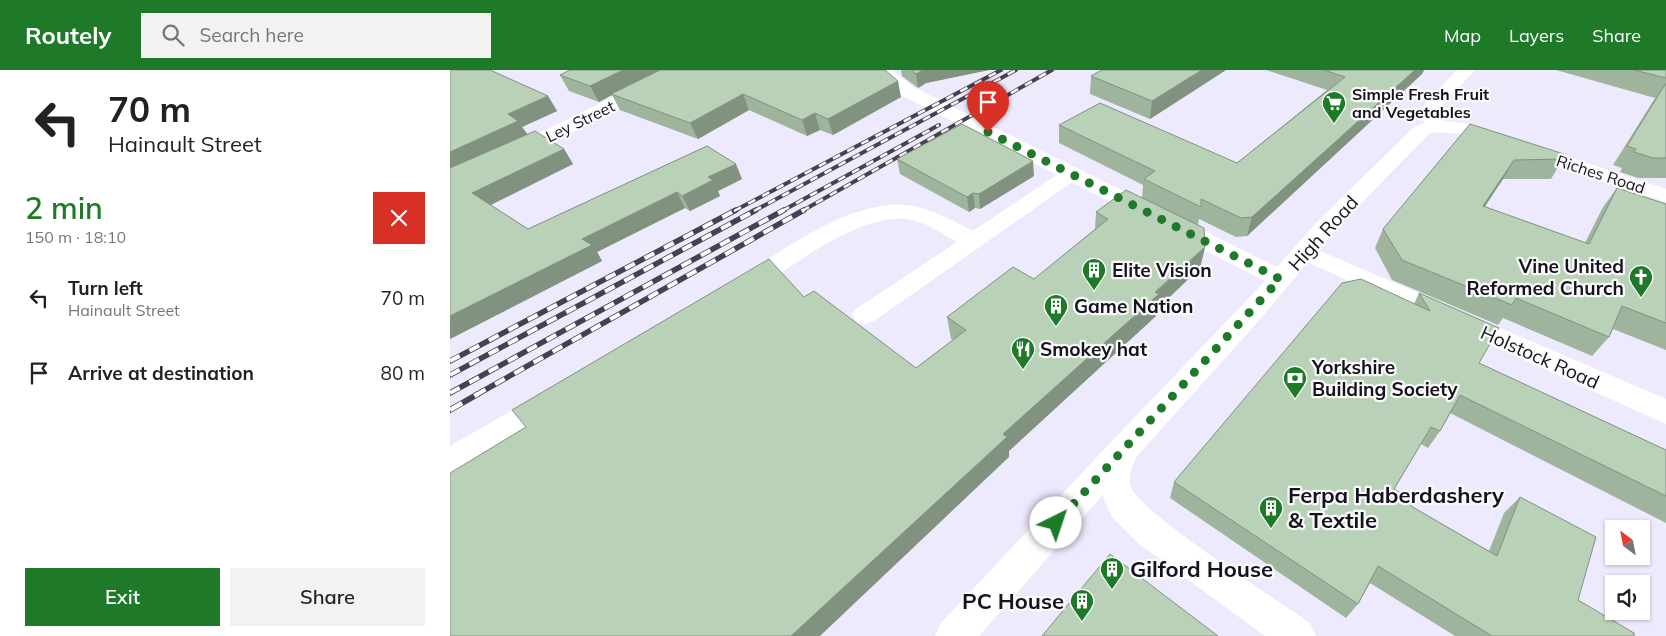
<!DOCTYPE html>
<html lang="en">
<head>
<meta charset="utf-8">
<style>
	:root { --surface:#fff; --page:#f2f2f2; --text:#222; --muted:#767676; --accent:#1e7928 }
	body { margin:0; font-family:Mulish,sans-serif; background:var(--page); color:var(--text); height:100vh; display:flex; flex-direction:column; font-size:19px; white-space:nowrap }
	* { box-sizing:border-box; margin:0 }
	p { font-size:16px; color:var(--muted) }
	.icon { flex:none; width:28px; height:28px; fill:none; stroke:currentColor; stroke-width:2; stroke-linecap:round; stroke-linejoin:round }
	.map { position:relative; flex:1; overflow:hidden }
	.sheet { display:flex; flex-direction:column; background:var(--surface); width:450px }
	.sheet>* { flex:none }
	.hud { background:#fff; color:var(--text); overflow:hidden }
	.needle { width:32px; rotate:328deg }
	.tools { position:absolute; left:1155px; top:450px; display:grid; gap:10px }
	.tools a { display:grid; place-items:center; width:45px; height:45px; border-radius:0px; background:var(--surface); box-shadow:0 1px 4px #0004; font-size:25px }
	.pin { position:absolute; display:grid; place-items:center; width:42px; height:42px; color:#fff; margin:-51px -21px; border-radius:50% 50% 50% 0; rotate:-45deg; box-shadow:0 0 5px #0007 }
	.pin .icon { rotate:45deg }
	.me { position:absolute; width:55px; margin:-28px; rotate:41deg; stroke-linejoin:round; filter:drop-shadow(0 0 4px #0008) }
	.turn { display:flex; align-items:center; gap:18px; height:105px; padding:0 25px; font-size:22px }
	.turn .icon { width:65px; height:65px; stroke-width:2.5 }
	.turn b { display:block; font-size:35px; line-height:42px }
	.round { display:grid; place-items:center; flex:none; width:52px; height:52px; border-radius:0px; background:var(--page) }
	.head { display:flex; align-items:center; justify-content:space-between; height:85px; padding:0 25px }
	h1 { font-size:30px; font-weight:600; line-height:38px; color:var(--accent) }
	.primary-button { display:flex; gap:10px; margin-top:auto; padding:10px 25px }
	.primary-button a { flex:1; height:58px; border-radius:0px; background:var(--accent); color:#fff; font-size:20px; font-weight:600; line-height:58px; text-align:center }
	.primary-button a+a { background:var(--page); color:var(--text) }
	ul { padding:0; list-style:none }
	li { display:flex; align-items:center; gap:15px; height:75px; padding:0 25px }
	li div { flex:1 }
	li b { display:block; font-size:19px }
	li em { font-style:normal }
	header { display:flex; align-items:center; gap:30px; box-sizing:border-box; height:70px; padding:0 25px; background:var(--accent); color:#fff }
	header strong { font-size:24px }
	nav { display:flex; gap:28px; margin-inline-start:auto; font-size:18px }
	.search { width:350px; height:45px; background:var(--page); display:flex; align-items:center; gap:12px; box-sizing:border-box; padding:0 18px; border-radius:0px; color:var(--muted); font-size:19px }
	main { display:flex; flex:1; min-height:0 }
	.map>svg:first-child { display:block }
	.lines { fill:none; stroke-linecap:round; stroke-linejoin:round }
	.pedestrian { fill:#fff; fill-rule:evenodd }
	.minor { fill:#fff; fill-rule:evenodd }
	.tertiary { fill:#fff; fill-rule:evenodd }
	.rail-far2-casing { stroke:#45424f; stroke-width:4 }
	.rail-far1-casing { stroke:#45424f; stroke-width:5.5 }
	.rail-casing { stroke:#45424f; stroke-width:6 }
	.rail-far2 { stroke:#fafafa; stroke-width:2.5; stroke-dasharray:8; stroke-linecap:butt }
	.rail-far1 { stroke:#fafafa; stroke-width:4; stroke-dasharray:11; stroke-linecap:butt }
	.rail { stroke:#fafafa; stroke-width:4.5; stroke-dasharray:14; stroke-linecap:butt }
	.wall { fill:#9eb49d }
	.shaded-wall { fill:#819280 }
	.building { fill:#b8d1b7; stroke:#819280 }
	.route { stroke:#1e7928; stroke-width:9; stroke-dasharray:0 16.2 }
	.labels { text-anchor:middle; dominant-baseline:central; stroke-width:4.5; stroke-linejoin:round; paint-order:stroke }
	.far-poi-label { font-size:16px; font-weight:bold; fill:#16131e; stroke:#fafafa; text-anchor:start }
	.far-street-label { font-size:16px; fill:#16131e; stroke:#fafafa }
	.street-label { font-size:19px; fill:#16131e; stroke:#fafafa }
	.poi-label { font-size:19px; font-weight:bold; fill:#16131e; stroke:#fafafa; text-anchor:start }
	.near-poi-label { font-size:22px; font-weight:bold; fill:#16131e; stroke:#fafafa; text-anchor:start }
</style>
</head>
<body>
<header>
<strong>Routely</strong>
<div class="search"><svg class="icon" aria-label="search" viewBox="0 0 24 24"><circle cx="10" cy="10" r="6"/><path d="M15 15l6 6"/></svg>Search here</div>
<nav><a>Map</a><a>Layers</a><a>Share</a></nav>
</header>
<main>
<section class="sheet">
<div class="hud">
<div class="turn"><svg class="icon" aria-label="left" viewBox="0 0 24 24"><path d="M17 20v-9H6M10 6l-5 5 5 5"/></svg><div><b>70 m</b>Hainault Street</div></div>
</div>
<div class="head"><div><h1>2 min</h1><p>150 m · 18:10</p></div><a class="round" style="background:#d93025;color:#fff"><svg class="icon" aria-label="close" viewBox="0 0 24 24"><path d="M6 6l12 12M18 6L6 18"/></svg></a></div>
<ul>
<li><svg class="icon" aria-label="left" viewBox="0 0 24 24"><path d="M17 20v-9H6M10 6l-5 5 5 5"/></svg><div><b>Turn left</b><p>Hainault Street</p></div><em>70 m</em></li>
<li><svg class="icon" aria-label="arrive" viewBox="0 0 24 24"><path d="M6 21V4h12l-3 4 3 4H6"/></svg><div><b>Arrive at destination</b></div><em>80 m</em></li>
</ul>
<div class="primary-button"><a>Exit</a><a>Share</a></div>
</section>
<div class="map">
<svg width="1216" height="566" viewBox="0 0 1216 566">
	<rect width="100%" height="100%" fill="#eeeafe"/>
	<g class="lines">
		<!-- pedestrian -->
		<path class="pedestrian" d="M675,365l11,4 5,9 -5,9 -157,179h-44l6,-13 173,-184z"/>
		<!-- minor -->
		<path class="minor" d="M218,0h21l-2,4 -113,57 -124,56v-14l110,-50z
			M1007,0h18l-39,42 9,14 -3,4h-14l-10,-18z
			M621,98l7,2 3,4 -3,4 -204,143 -9,3 -9,-3 -4,-6 4,-6 101,-67c-16,-9 -34,-22 -52,-23 -50,-4 -113,48 -153,74l-9,2 -9,-2 -4,-6 4,-6c47,-29 113,-80 171,-76 24,2 47,15 68,26l91,-61z
			M854,174l362,155v25l-370,-167 -4,-5 4,-5z
			M102,319l10,4 5,8 -5,8 -101,63 -11,3v-29l92,-53z"/>
		<!-- tertiary -->
		<path class="tertiary" d="M423,0h19l21,17 364,180 39,-44 99,-97 20,-6 34,4 197,65v13l-206,-68 -24,-2 -7,2 -97,99 -70,84 -125,139c-4,8 -9,20 -7,29 6,26 151,117 180,138l6,13h-51l-127,-93 -26,-26 -14,-31 2,-19 15,-29 150,-157 -364,-186z"/>
		<!-- rail-far2 casing -->
		<g class="rail-far2-casing">
			<path id="rail-far2" d="M284,141l267,-141
				M304,141l262,-141
				M332,141l157,-86
				M352,141l250,-141"/>
		</g>
		<!-- rail-far1 casing -->
		<g class="rail-far1-casing">
			<path id="rail-far1" d="M0,291l286,-151
				M0,305l306,-165
				M0,323l334,-183
				M26,325l328,-185"/>
		</g>
		<!-- rail casing -->
		<g class="rail-casing">
			<path id="rail" d="M0,340l28,-16"/>
		</g>
		<!-- rail-far2 -->
		<use href="#rail-far2" class="rail-far2"/>
		<!-- rail-far1 -->
		<use href="#rail-far1" class="rail-far1"/>
		<!-- rail -->
		<use href="#rail" class="rail"/>
	</g>
	<!-- wall -->
	<path class="wall" d="M0,0l98,26 9,15 -35,16 6,8 36,14 9,15 -82,41 37,24 179,-83 35,33 -24,12 2,5 -30,15 -5,-3 -88,44 5,9 -152,78z
		M451,0h88l-63,13 -8,5 -16,-12z
		M776,0l-76,49 -60,-25 1,-18z
		M816,0h158l-2,4 -175,162 -11,1 -37,-18 -1,6 7,22 -5,21 -44,42v6l-147,135v6l-205,-160 112,71 37,-28 -2,-1 -4,-22 87,-38 61,-50 1,-17 46,-14 1,-13 -84,-42v-18l178,38 90,-73z
		M1106,0h110v108h-28l-18,-6 2,-4 -9,-3 42,-67z
		M110,5l341,22 -68,38 -13,-5 -13,6 -58,-26 -51,29 -78,-29 -8,-15 -13,7 -30,-11z
		M1020,54l93,35 -12,20h-48l-19,28 101,36 18,-36 14,-19 49,16v146l-53,-21 -4,8 -17,19 -89,-38 -5,7 -106,-45 -17,-32 8,-19z
		M447,89l137,17 -54,33 -5,-1 -6,4 -69,-38z
		M969,223l60,70 187,87v73l-216,-110 -10,18 -12,17 -7,-4 -27,45 17,17 78,45 15,-38 16,-16 58,103 56,36h-179l-85,-53 -12,21 -12,14 -176,-120 4,-16 240,-178z"/>
	<!-- shaded-wall -->
	<path class="shaded-wall" d="M173,0h41l-53,24 1,1 -13,7 -9,-16z
		M473,0h66l-63,13 -8,5 -2,-14z
		M752,0h24l-76,49 2,-18z
		M965,0h9l-2,4 -175,162 5,-19z
		M448,11l3,16 -68,38 -5,-16z
		M293,24l6,16 -51,29 -8,-16z
		M98,26l9,15 -35,16 6,8 -78,37v-20l58,-38z
		M365,43l5,17 -13,6 -5,-16z
		M114,79l9,15 -89,44 -12,-15z
		M1064,90l-11,19 -31,47 11,-20z
		M583,91l1,15 -54,33 -1,-15z
		M286,94l6,15 -24,12 2,5 -30,15 -8,-15 26,-19z
		M227,122l8,16 -88,44 5,9 -152,78v-23l132,-77z
		M523,123l2,15 -6,4 -2,-15z
		M755,177l-5,21 -44,42v6l-147,135v6l-189,179h-29l212,-202z"/>
	<!-- building -->
	<path class="building" d="M0,0h40l58,26 -40,18 10,7 -68,31z
		M120,0h53l-33,16 -30,-11z
		M210,0h225l13,11 -70,38 -13,-6 -13,7 -59,-26 -53,29 -79,-29z
		M461,0h12l-7,4z
		M652,0h100l-50,31 -61,-25z
		M874,0h91l-163,147 -11,1 -40,-19v8l-57,-28 11,-8 -96,-46 41,-22 137,60 108,-86z
		M1184,0h32v8z
		M1216,13v75h-13l-19,-6 2,-3 -9,-3z
		M512,54l71,37 -54,33 -6,-1 -6,4 -70,-38z
		M1020,54l94,30 -1,5 -49,1 -31,46 106,38 28,-56 49,16v119l-44,-17 -13,31 -93,-39 -4,7 -110,-45 -19,-31z
		M85,61l29,18 -92,44 56,36 179,-83 29,18 -28,13 5,3 -31,16 -5,-4 -95,47 10,6 -142,71v-148z
		M676,120l78,38 1,19 -50,45 4,2 -156,140 4,3 -216,199h-341v-163l76,-46 -14,-17 257,-151 35,38 10,-6 102,77 50,-38 -19,-13 66,-50 21,12 74,-60 -12,-7z
		M911,209l69,32 -11,-18 80,35 -20,35 187,87v46l-206,-101 -20,36 -9,-4 -37,62 21,12 -4,5 86,50 23,-59 76,40 -18,63 56,33v3h-142l-114,-70 -20,38 -184,-122 168,-199z
		M660,484l108,82h-176z"/>
	<g class="lines">
		<!-- route -->
		<path class="route" d="M538,62l292,147 -224,244"/>
	</g>
	<!-- icons -->
	<defs>
		<g id="supermarket-pin" transform="scale(1.25)"><path d="M0 17L-7.5 6A9.5 9.5 0 1 1 7.5 6Z" fill="#1e7928" stroke="#fafafa"/><path d="M-6-5.5h2.5l.6 2H6L4.5 2H-2.5L-4.4-4H-6ZM-1.5 3.2a1.3 1.3 0 1 0 .1 0ZM3 3.2a1.3 1.3 0 1 0 .1 0Z" fill="#fff"/></g>
		<g id="building-pin" transform="scale(1.25)"><path d="M0 17L-7.5 6A9.5 9.5 0 1 1 7.5 6Z" fill="#1e7928" stroke="#fafafa"/><path d="M-4-6H4V6H1V3H-1V6H-4ZM-2.5-4.3h1.7v1.8h-1.7ZM.8-4.3h1.7v1.8H.8ZM-2.5-1h1.7V.8h-1.7ZM.8-1h1.7V.8H.8Z" fill="#fff"/></g>
		<g id="church-pin" transform="scale(1.25)"><path d="M0 17L-7.5 6A9.5 9.5 0 1 1 7.5 6Z" fill="#1e7928" stroke="#fafafa"/><path d="M-1.2-6h2.4v3.5h3.3v2.4h-3.3V6h-2.4V-.1h-3.3v-2.4h3.3Z" fill="#fff"/></g>
		<g id="restaurant-pin" transform="scale(1.25)"><path d="M0 17L-7.5 6A9.5 9.5 0 1 1 7.5 6Z" fill="#1e7928" stroke="#fafafa"/><path d="M-5-6h1v4h1v-4h1v4h1v-4h1v5L-1.5 .5V6h-2V.5L-5-1ZM5-6V6H3V1.5H1.5Q1.5-4 5-6Z" fill="#fff"/></g>
		<g id="bank-pin" transform="scale(1.25)"><path d="M0 17L-7.5 6A9.5 9.5 0 1 1 7.5 6Z" fill="#1e7928" stroke="#fafafa"/><path d="M-6-4H6V4H-6ZM0-2.3a2.3 2.3 0 1 0 0 4.6a2.3 2.3 0 1 0 0-4.6Z" fill="#fff"/></g>
	</defs>
	<g fill-rule="evenodd">
		<use href="#supermarket-pin" x="884" y="33"/>
		<use href="#building-pin" x="644" y="200"/>
		<use href="#church-pin" x="1191" y="207"/>
		<use href="#building-pin" x="606" y="236"/>
		<use href="#restaurant-pin" x="573" y="279"/>
		<use href="#bank-pin" x="845" y="308"/>
		<use href="#building-pin" x="821" y="438"/>
		<use href="#building-pin" x="662" y="499"/>
		<use href="#building-pin" x="632" y="531"/>
	</g>
	<g class="labels">
		<!-- far-poi labels -->
		<g class="far-poi-label">
			<text x="902" y="24">Simple Fresh Fruit<tspan x="902" dy="18">and Vegetables</tspan></text>
		</g>
		<!-- far-street labels -->
		<g class="far-street-label">
			<text transform="translate(130 51) rotate(-26)">Ley Street</text>
			<text transform="translate(1151 104) rotate(18)">Riches Road</text>
		</g>
		<!-- street labels -->
		<g class="street-label">
			<text transform="translate(873 163) rotate(-48)">High Road</text>
			<text transform="translate(1090 287) rotate(24)">Holstock Road</text>
		</g>
		<!-- poi labels -->
		<g class="poi-label">
			<text x="1174" y="196" text-anchor="end">Vine United<tspan x="1174" dy="22">Reformed Church</tspan></text>
			<text x="662" y="200">Elite Vision</text>
			<text x="624" y="236">Game Nation</text>
			<text x="590" y="279">Smokey hat</text>
			<text x="862" y="297">Yorkshire<tspan x="862" dy="22">Building Society</tspan></text>
		</g>
		<!-- near-poi labels -->
		<g class="near-poi-label">
			<text x="838" y="425">Ferpa Haberdashery<tspan x="838" dy="25">&amp; Textile</tspan></text>
			<text x="680" y="499">Gilford House</text>
			<text x="614" y="531" text-anchor="end">PC House</text>
		</g>
	</g>
</svg>
<div class="tools">
<a><svg class="needle" viewBox="-14 -14 28 28"><path d="M0-13l5 13h-10z" fill="#e53935"/><path d="M0 13l5-13h-10z" fill="#767676"/></svg></a>
<a><svg class="icon" aria-label="sound" viewBox="0 0 24 24"><path d="M4 9h4l5-4v14l-5-4H4zM17 9q2 3 0 6"/></svg></a>
</div>
<div class="pin" style="left:538px;top:62px;background:#d93025"><svg class="icon" aria-label="arrive" viewBox="0 0 24 24"><path d="M6 21V4h12l-3 4 3 4H6"/></svg></div>
<svg class="me" style="left:606px;top:453px" viewBox="-20 -20 40 40"><circle r="19" fill="#fff"/><path d="M0-13L10 11 0 6-10 11z" fill="#1e7928"/></svg>
</div>
</main>
</body>
</html>
